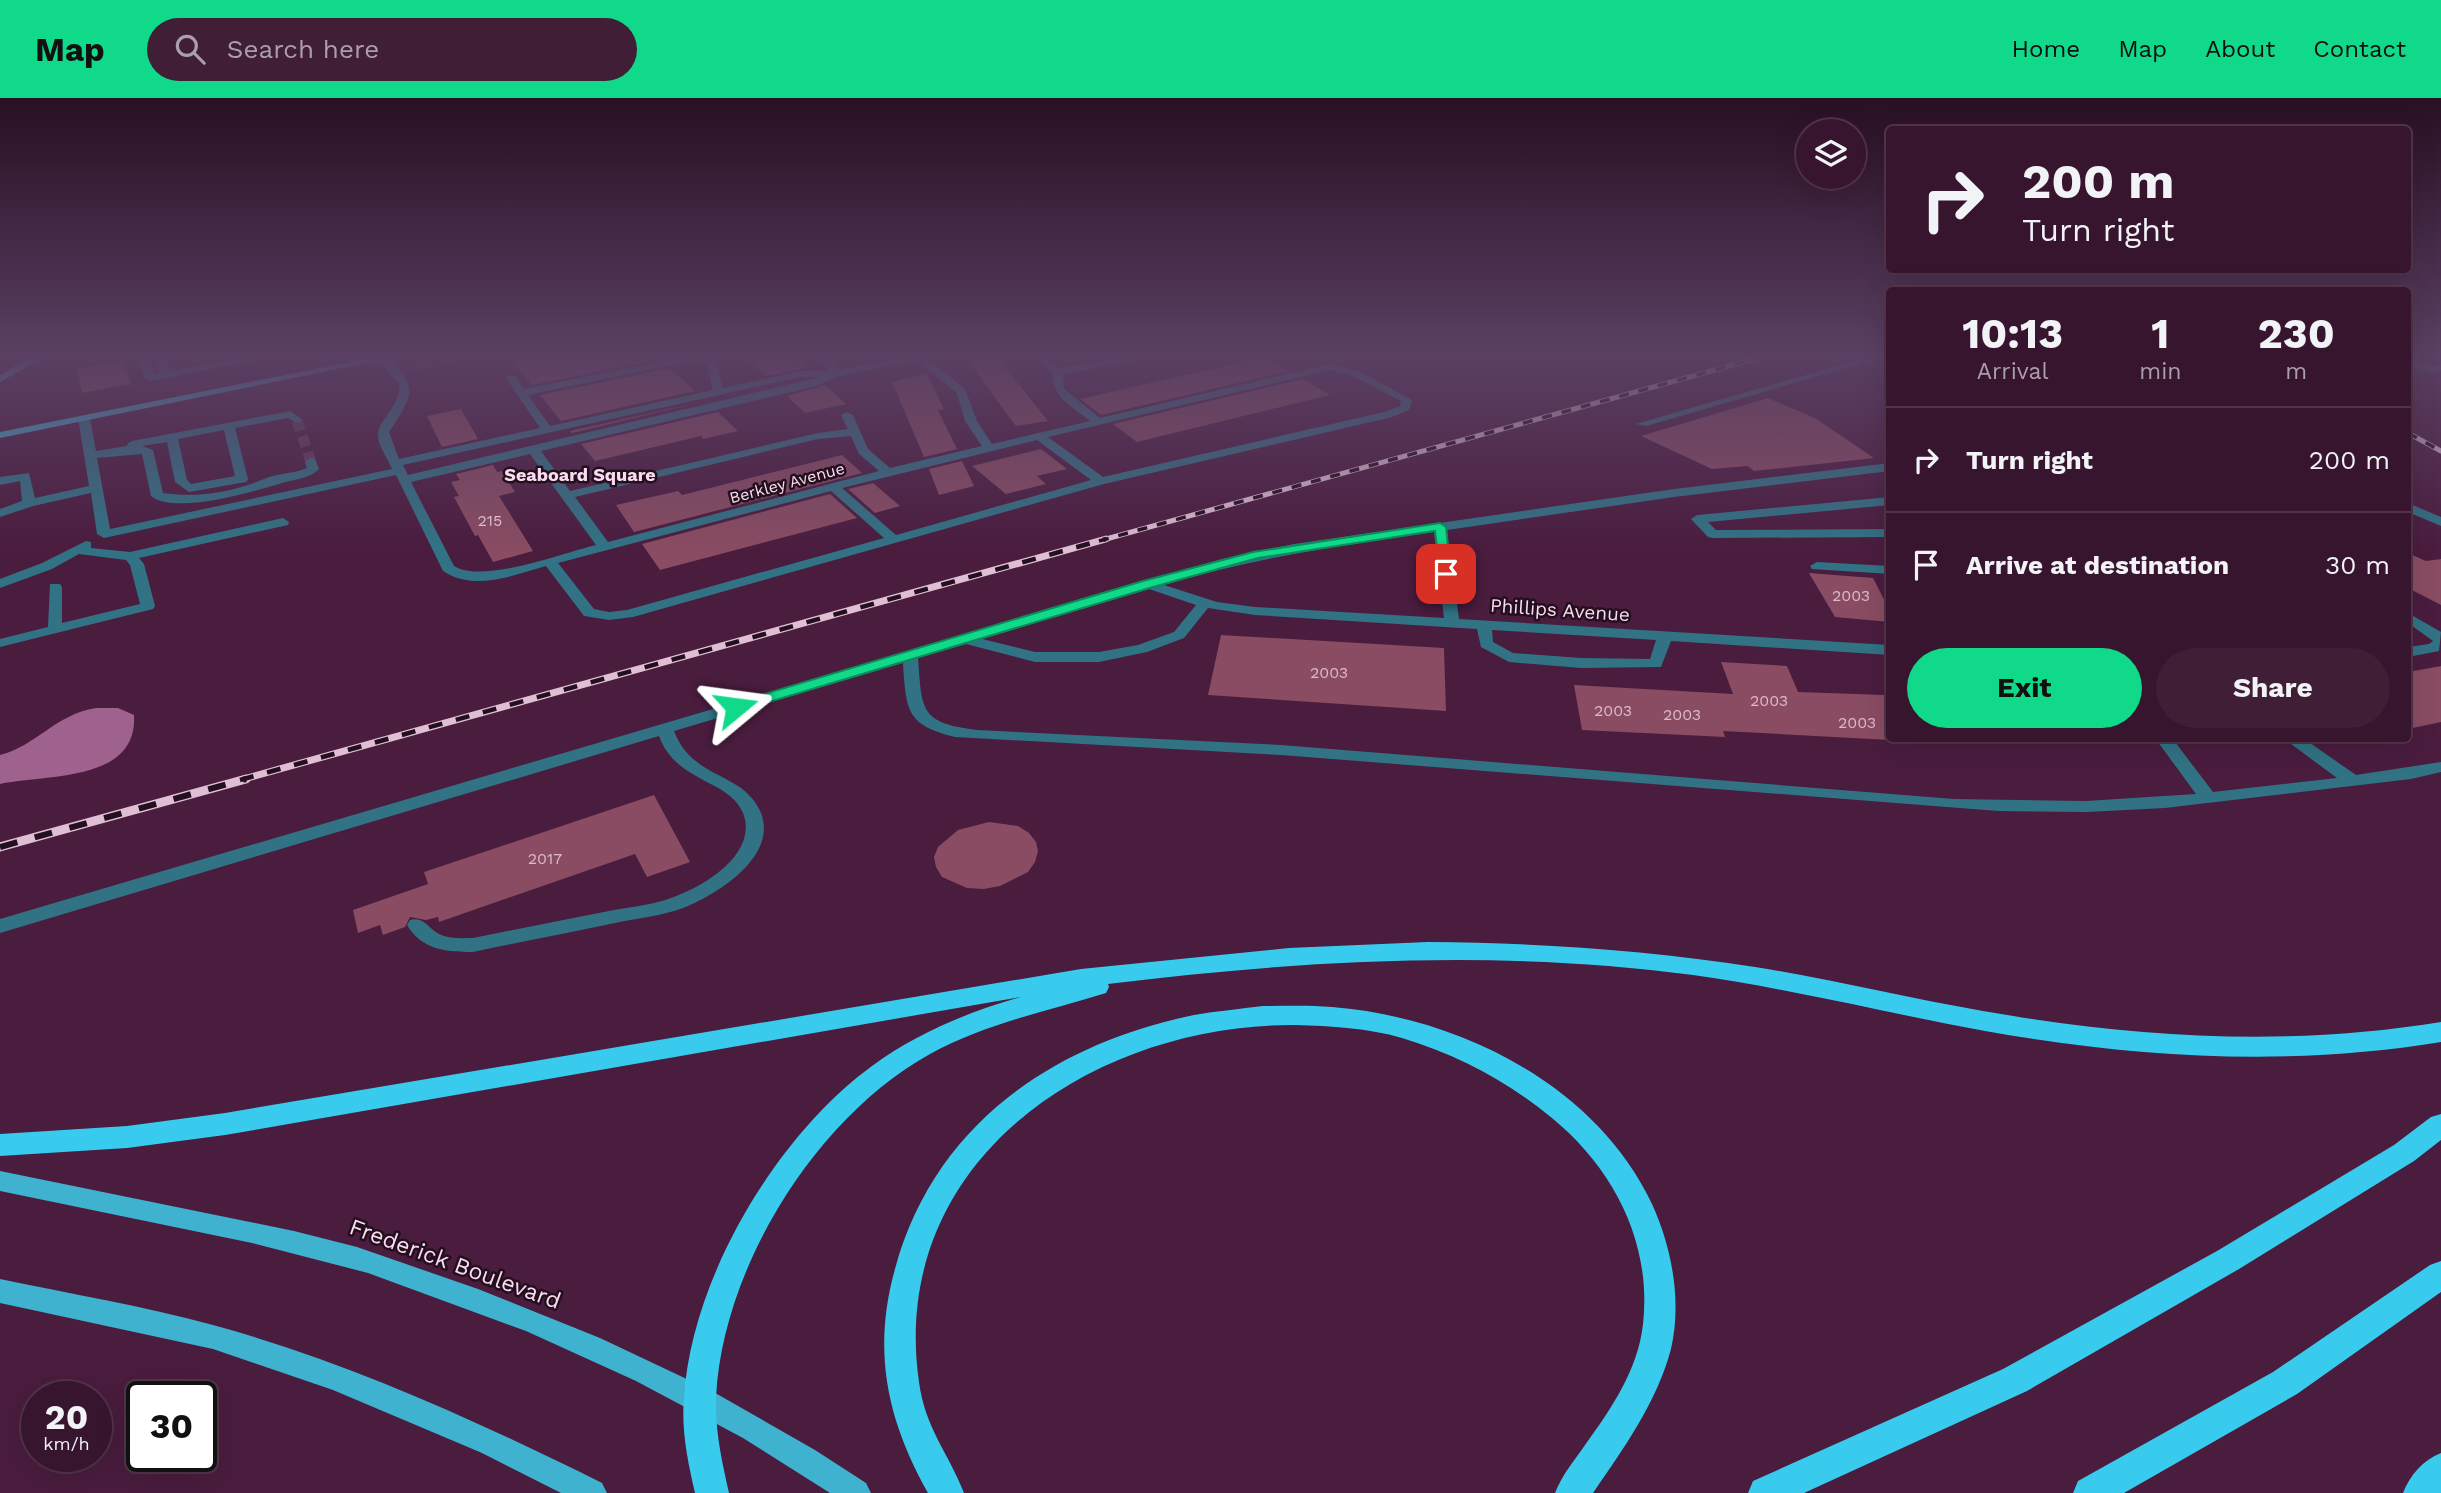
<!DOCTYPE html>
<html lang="en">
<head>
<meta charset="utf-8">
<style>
	:root { --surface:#38152e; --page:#3f1e36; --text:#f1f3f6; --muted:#ab9faa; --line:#52344a; --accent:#10d98a }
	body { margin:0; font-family:"Work Sans",sans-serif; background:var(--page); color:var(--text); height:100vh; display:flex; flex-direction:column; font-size:26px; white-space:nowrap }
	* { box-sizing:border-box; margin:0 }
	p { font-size:23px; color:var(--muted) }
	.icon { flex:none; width:38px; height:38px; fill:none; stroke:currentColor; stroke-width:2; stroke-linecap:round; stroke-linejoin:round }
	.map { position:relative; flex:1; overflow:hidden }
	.sheet { position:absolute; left:1886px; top:189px; width:525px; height:455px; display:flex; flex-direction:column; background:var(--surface); border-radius:7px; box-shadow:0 7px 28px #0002,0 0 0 2px var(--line) }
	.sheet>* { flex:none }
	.top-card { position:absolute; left:1886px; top:28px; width:525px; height:147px; border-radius:7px; box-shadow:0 7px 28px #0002,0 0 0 2px var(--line); background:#38152e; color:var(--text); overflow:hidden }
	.tools { position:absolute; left:1796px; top:21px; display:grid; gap:14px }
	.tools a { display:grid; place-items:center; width:70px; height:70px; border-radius:50%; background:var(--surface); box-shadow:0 7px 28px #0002,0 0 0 2px var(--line); font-size:35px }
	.speed { position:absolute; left:21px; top:1283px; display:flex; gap:14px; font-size:35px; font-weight:700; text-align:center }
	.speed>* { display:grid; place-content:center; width:91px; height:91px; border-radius:50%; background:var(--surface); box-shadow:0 7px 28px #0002,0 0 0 2px var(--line); line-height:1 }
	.speed small { font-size:18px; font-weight:400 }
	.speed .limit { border:4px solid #111; border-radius:10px; background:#fff; color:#111 }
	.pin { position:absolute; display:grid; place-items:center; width:60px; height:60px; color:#fff; margin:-30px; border-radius:14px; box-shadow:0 4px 10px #0006 }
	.me { position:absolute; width:77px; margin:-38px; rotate:74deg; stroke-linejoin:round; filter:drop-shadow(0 0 5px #0008) }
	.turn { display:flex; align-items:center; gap:24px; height:147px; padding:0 21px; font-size:32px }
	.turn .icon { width:91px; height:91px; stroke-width:2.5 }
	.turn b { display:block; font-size:49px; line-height:60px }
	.eta { display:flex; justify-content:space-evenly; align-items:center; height:119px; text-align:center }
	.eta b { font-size:42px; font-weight:700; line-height:49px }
	.button { display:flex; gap:14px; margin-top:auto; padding:14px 21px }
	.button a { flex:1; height:80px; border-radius:42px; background:var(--accent); color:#111; font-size:28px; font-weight:700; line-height:80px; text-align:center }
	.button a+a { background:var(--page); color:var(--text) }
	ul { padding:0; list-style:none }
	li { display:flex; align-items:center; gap:21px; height:105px; padding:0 21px; border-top:2px solid var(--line) }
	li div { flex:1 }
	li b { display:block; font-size:26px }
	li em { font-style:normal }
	header { display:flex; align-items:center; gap:42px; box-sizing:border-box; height:98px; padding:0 35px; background:var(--accent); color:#111 }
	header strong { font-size:33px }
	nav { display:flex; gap:38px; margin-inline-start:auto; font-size:24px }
	.search { width:490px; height:63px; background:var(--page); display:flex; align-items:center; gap:18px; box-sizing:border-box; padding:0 24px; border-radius:38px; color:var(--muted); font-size:26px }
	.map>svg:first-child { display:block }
	.water { fill:#9f618e }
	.building { fill:#894c62 }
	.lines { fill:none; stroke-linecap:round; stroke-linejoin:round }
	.minor-tunnel { stroke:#643959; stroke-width:11; stroke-dasharray:11 6; stroke-linecap:butt }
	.path { stroke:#865d7b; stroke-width:2.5; stroke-dasharray:2.5 2.5; stroke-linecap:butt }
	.minor { fill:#317385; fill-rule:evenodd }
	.major { fill:#3fb2cf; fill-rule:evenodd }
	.highway { fill:#39cbee; fill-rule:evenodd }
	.rail-far2-casing { stroke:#e0bfd5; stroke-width:5 }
	.rail-far1-casing { stroke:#e0bfd5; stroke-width:7 }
	.rail-casing { stroke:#e0bfd5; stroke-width:9 }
	.rail-far2 { stroke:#240f1e; stroke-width:3.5; stroke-dasharray:10; stroke-linecap:butt }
	.rail-far1 { stroke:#240f1e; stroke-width:4.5; stroke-dasharray:14; stroke-linecap:butt }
	.rail { stroke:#240f1e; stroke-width:6; stroke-dasharray:18; stroke-linecap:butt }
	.route { fill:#10d98a; stroke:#0a8d5a; stroke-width:2 }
	.labels { text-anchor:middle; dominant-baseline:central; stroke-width:5; stroke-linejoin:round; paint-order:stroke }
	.far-street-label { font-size:16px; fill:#fadcf0; stroke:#240f1e }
	.number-label { font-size:16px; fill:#deb8cc }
	.far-neighbourhood-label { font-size:18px; font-weight:bold; fill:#fadcf0; stroke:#240f1e }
	.street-label { font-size:19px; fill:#fadcf0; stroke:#240f1e }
	.near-street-label { font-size:23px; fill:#fadcf0; stroke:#240f1e }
</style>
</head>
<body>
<header>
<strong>Map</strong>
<div class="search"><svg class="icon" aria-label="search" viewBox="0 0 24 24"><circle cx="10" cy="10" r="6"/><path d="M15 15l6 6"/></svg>Search here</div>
<nav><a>Home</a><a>Map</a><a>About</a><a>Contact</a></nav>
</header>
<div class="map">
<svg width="2441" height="1395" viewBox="0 0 2441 1395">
	<rect width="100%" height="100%" fill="#4a1c3e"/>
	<!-- water -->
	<path class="water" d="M96,610h22l16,7c4,68 -89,59 -134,69v-29c38,-10 54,-40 96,-47z"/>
	<!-- building -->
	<path class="building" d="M536,258h121l3,3 -128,26 -20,-24z
		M745,258h46l15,12 -40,8z
		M989,258h7l52,65 -32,5 -48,-65z
		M1265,259l24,14 -188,44 -21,-16z
		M124,263l7,23 -49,9 -5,-24z
		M670,270l25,23 -134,30 -21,-26z
		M927,276l17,35 -6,1 19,39 -33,8 -32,-75z
		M1303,281l27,16 -193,47 -24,-18z
		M825,287l21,19 -41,9 -18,-17z
		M1768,300l47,20 59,40 -120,13 -6,-5 -36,3 -71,-33z
		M705,303l-133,32 -2,-2z
		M461,311l17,30 -36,8 -15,-31z
		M718,314l20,19 -35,8 -2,-3 -106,25 -14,-17z
		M1041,351l26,20 -30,7 9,8 -40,10 -34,-28z
		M842,357l20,18 -228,59 -18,-27 62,-14 4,4z
		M962,363l12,25 -35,9 -10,-26z
		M493,367l4,7 5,-1 13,21 -16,4 34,55 -40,11 -15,-27 -3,1 -21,-39 5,-1 -8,-14 9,-2 -4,-6z
		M873,385l27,23 -25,7 -27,-24z
		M830,396l27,24 -197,52 -18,-26z
		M2408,455l18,8 15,-2v46l-33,-17z
		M1809,475l64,5 17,33v11l-55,-5z
		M1221,537l223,13 2,63 -238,-16z
		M1721,564l66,4 11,26 86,3 6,13v32l-167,-9 2,6 -143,-7 -8,-45 159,9z
		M2441,568v56l-33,7v-57z
		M654,697l36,67 -43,15 -12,-23 -196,68 -1,-5 -12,3 -16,-3 -5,10 -22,8 -3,-10 -22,8 -5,-23 75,-26 -4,-12z
		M989,724l29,4 11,7 7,9 2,9 -3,11 -7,10 -28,14 -16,3 -17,-1 -25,-11 -6,-10 -2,-10 4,-10 20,-17z"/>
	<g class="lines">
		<!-- minor-tunnel -->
		<path class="minor-tunnel" d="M297,322l14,42"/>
		<!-- path -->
		<path class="path" d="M415,270l61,-12"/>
		<!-- minor -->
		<path class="minor" d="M138,258h10l6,18 7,-1 -5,-17h10l5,15 81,-15h22l-124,25 -5,-3z
			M374,258h11c36,30 27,41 4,76l10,27 141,-31 -34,-50 1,-2h8l9,13 162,-33h22l9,9 6,23 77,-17h29l-10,-15h10l10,14 65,-14h20l41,33 12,32 15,23 98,-23c-17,-14 -39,-24 -37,-48l-20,-17h11l16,12 72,-12h23l-92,18 1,15 36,29 230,-54 31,8 51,28 -3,10 -17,7 -288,67 -471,133 -24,3 -25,-4 -38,-50c-33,9 -71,26 -103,5l-47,-96 -292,63 -7,-4 -6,-41 -58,13 -33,11v-8l22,-8 -2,-20 -20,4v-8l29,-4 6,25 54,-12 -11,-68 6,-3 6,3 6,33 31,-5 1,-3 4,-2 158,-30 13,9 -6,3 -9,-5 -53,10 13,51 -2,3 -57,10 -14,-10 -8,-40 -25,4 11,4 10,43c34,5 70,-1 101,-14 14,-6 29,-5 43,-11l-2,-6 6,-4 4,1 4,10c-11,11 -26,10 -40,15 -28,8 -104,31 -128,12l-9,-42 -45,4 13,71 282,-60c-4,-10 -13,-22 -14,-32 -2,-16 24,-31 21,-53zM700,261l7,7 6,24 -163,36 -22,-31zM916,262l41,33 8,28 17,25 -92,22 -22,-19 -15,-34 -6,-3 -6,3 7,14 -30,4 -248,58 -29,-40 276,-65 22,-10zM1330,272l23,6 48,25 -1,5 -16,6 -281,65 -55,-40zM800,279h21l-413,98 -5,-10zM224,332l11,46 -44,8 -4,-4 -9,-41zM851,338l8,18 20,17 -271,71 -33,-45 243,-58zM1037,342l54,40 -195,55 -54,-47zM530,356l66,91c-33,8 -114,39 -142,21l-43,-84zM831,393l53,47 -257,72 -18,2 -15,-3 -36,-46z
			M1871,258h17l-242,70 -10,-2z
			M2408,264l26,4 7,-2v6l-7,2 -26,-4z
			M1890,365v8l-216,26 -227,33 12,89 431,26v10l-219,-14 -10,26 -80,1 -72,-6 -28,-15 -4,-18 -222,-14 -47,-7 -24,30 -37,14 -48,10h-64l-69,-18 -48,14c4,53 2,65 59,72l304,15 673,54 132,2 110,-7 -41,-56h17l41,54 124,-14 -54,-40h20l53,37 85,-13v10l-30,7 -246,29 -79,4 -88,-1 -717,-56 -326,-18c-49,-12 -49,-27 -52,-74l-229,68c19,50 70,40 87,82 17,44 -45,82 -78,95 -21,8 -46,10 -68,15 -47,10 -95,19 -142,29 -27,0 -51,-2 -66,-27l3,-5c16,-4 19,12 34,16 9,3 20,2 29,2 45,-9 90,-18 136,-27 20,-4 43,-6 62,-13 32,-11 88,-44 72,-85 -14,-34 -67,-30 -84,-77l-659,197v-14l1222,-360 72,-15 380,-55zM1434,434l10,86 -189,-11 -38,-5 -53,-17c89,-27 178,-40 270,-53zM1149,491l47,16 -22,27 -36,13 -39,7h-64l-53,-13zM1492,532l164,10 -6,19 -69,-1 -68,-5 -20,-11z
			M1890,399v8l-182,17 8,8 174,-1v8l-177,1 -5,-1 -17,-18 6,-4z
			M2408,405l33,14v9l-33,-14z
			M283,420l6,4 -1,3 -149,33 5,6 11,42 -2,3 -153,38v-8l48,-12 2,-43h10l2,3v36l78,-19 -10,-39 -4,-5 -47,-6 -27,15 -52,19v-9l42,-16 44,-22 5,1v6l39,4z
			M1817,464l73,4v8l-78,-5 -2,-3z
			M2408,515l33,19 -2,19 -31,6v-10l21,-3 4,-3 -25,-18z"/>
		<!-- major -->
		<path class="major" d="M33,258h13l-46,26v-7z
			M380,258h21l-401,82v-6z
			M0,1073l294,60 63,16 121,42 122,49 110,52 105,60 51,33 5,10h-41l-87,-55 -107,-57 -110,-50 -158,-58 -116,-30 -252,-52z
			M0,1181c71,15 144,27 213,46 135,37 264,96 389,158l5,10h-46l-79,-40 -149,-63 -120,-41 -213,-46z"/>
		<!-- highway -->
		<path class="highway" d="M1428,844c110,1 218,8 327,25 77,12 152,31 228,44 153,27 305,36 458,11v20c-153,25 -304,16 -456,-11 -98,-18 -193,-42 -292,-56 -195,-26 -391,-15 -585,9l1,3 -3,6c-61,19 -119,30 -176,61 -114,63 -208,214 -214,344 -1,33 6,64 13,95h-34c-7,-31 -14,-63 -11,-95 7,-119 92,-262 188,-332 45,-33 96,-54 149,-69l-796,138 -98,13 -127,8v-22l127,-8 98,-13 856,-144 208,-21z
			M1263,908c23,0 46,-1 69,1 127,10 264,78 320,197 20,44 30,97 19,145 -14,53 -47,99 -78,144h-38c7,-18 19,-32 30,-48 26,-36 53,-75 58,-121 9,-81 -29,-155 -91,-206 -45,-37 -94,-63 -150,-80 -34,-10 -71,-12 -106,-13 -200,-2 -409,134 -377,357 6,46 29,70 45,111h-36c-41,-73 -56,-142 -33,-224 39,-144 158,-225 299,-254 23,-4 46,-6 69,-9z
			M2441,1016v26l-27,21 -175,108 -212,122 -223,102h-56l5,-12 250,-112 214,-118 177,-106 37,-28z
			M2441,1163v31l-144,102 -173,99h-51l5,-12 195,-109 157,-107z
			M2441,1355v40h-38c7,-18 20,-33 38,-40z"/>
		<!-- rail-far2 casing -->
		<g class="rail-far2-casing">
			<path id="rail-far2" d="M2408,335l33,18
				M1099,443l666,-185"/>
		</g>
		<!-- rail-far1 casing -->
		<g class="rail-far1-casing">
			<path id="rail-far1" d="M240,682l866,-241"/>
		</g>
		<!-- rail casing -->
		<g class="rail-casing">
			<path id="rail" d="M0,749l246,-68"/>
		</g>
		<!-- rail-far2 -->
		<use href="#rail-far2" class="rail-far2"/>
		<!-- rail-far1 -->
		<use href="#rail-far1" class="rail-far1"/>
		<!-- rail -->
		<use href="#rail" class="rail"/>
	</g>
	<!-- sky -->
	<linearGradient id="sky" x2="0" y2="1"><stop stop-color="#290f22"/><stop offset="0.57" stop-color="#5a4063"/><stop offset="1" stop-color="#5a4063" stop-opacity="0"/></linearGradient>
	<rect width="2441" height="453" fill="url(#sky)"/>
	<!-- route -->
	<path class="route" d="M1440,425l6,4 5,50h-9l-2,-3 -5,-43 -177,27 -105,29 -411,123 -6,1 -7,-4 2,-3 412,-123 110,-29z"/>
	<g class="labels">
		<!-- far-street labels -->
		<g class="far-street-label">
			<text transform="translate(787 385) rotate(-15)">Berkley Avenue</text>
		</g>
		<!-- number labels -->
		<g class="number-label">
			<text x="490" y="422">215</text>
			<text x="1851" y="497">2003</text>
			<text x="1329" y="574">2003</text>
			<text x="1769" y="602">2003</text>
			<text x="1613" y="612">2003</text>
			<text x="1682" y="616">2003</text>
			<text x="1857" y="624">2003</text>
			<text x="545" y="760">2017</text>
		</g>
		<!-- far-neighbourhood labels -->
		<g class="far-neighbourhood-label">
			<text x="580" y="376">Seaboard Square</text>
		</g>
		<!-- street labels -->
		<g class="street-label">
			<text transform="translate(1560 512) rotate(4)">Phillips Avenue</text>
		</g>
		<!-- near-street labels -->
		<g class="near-street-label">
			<text transform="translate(455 1166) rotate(20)">Frederick Boulevard</text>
		</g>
	</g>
</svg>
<div class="tools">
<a><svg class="icon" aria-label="layers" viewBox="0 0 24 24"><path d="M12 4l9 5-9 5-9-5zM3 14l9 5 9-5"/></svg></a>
</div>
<div class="speed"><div>20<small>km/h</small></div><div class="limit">30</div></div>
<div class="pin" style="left:1446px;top:476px;background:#d93025"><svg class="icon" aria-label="arrive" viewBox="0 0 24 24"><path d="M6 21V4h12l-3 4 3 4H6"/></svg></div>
<svg class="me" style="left:736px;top:609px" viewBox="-20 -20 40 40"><path d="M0-17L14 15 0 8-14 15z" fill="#10d98a" stroke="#fff" stroke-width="4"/></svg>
<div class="top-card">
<div class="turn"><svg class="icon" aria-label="right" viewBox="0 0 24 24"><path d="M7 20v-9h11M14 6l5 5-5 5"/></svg><div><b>200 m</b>Turn right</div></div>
</div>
<section class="sheet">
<div class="eta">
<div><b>10:13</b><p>Arrival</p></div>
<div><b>1</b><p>min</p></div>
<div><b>230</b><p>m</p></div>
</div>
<ul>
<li><svg class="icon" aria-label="right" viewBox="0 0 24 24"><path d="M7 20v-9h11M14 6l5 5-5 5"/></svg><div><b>Turn right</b></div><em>200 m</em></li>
<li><svg class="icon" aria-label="arrive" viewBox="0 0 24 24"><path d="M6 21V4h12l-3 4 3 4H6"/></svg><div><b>Arrive at destination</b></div><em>30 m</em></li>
</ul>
<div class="button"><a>Exit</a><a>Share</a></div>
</section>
</div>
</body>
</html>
